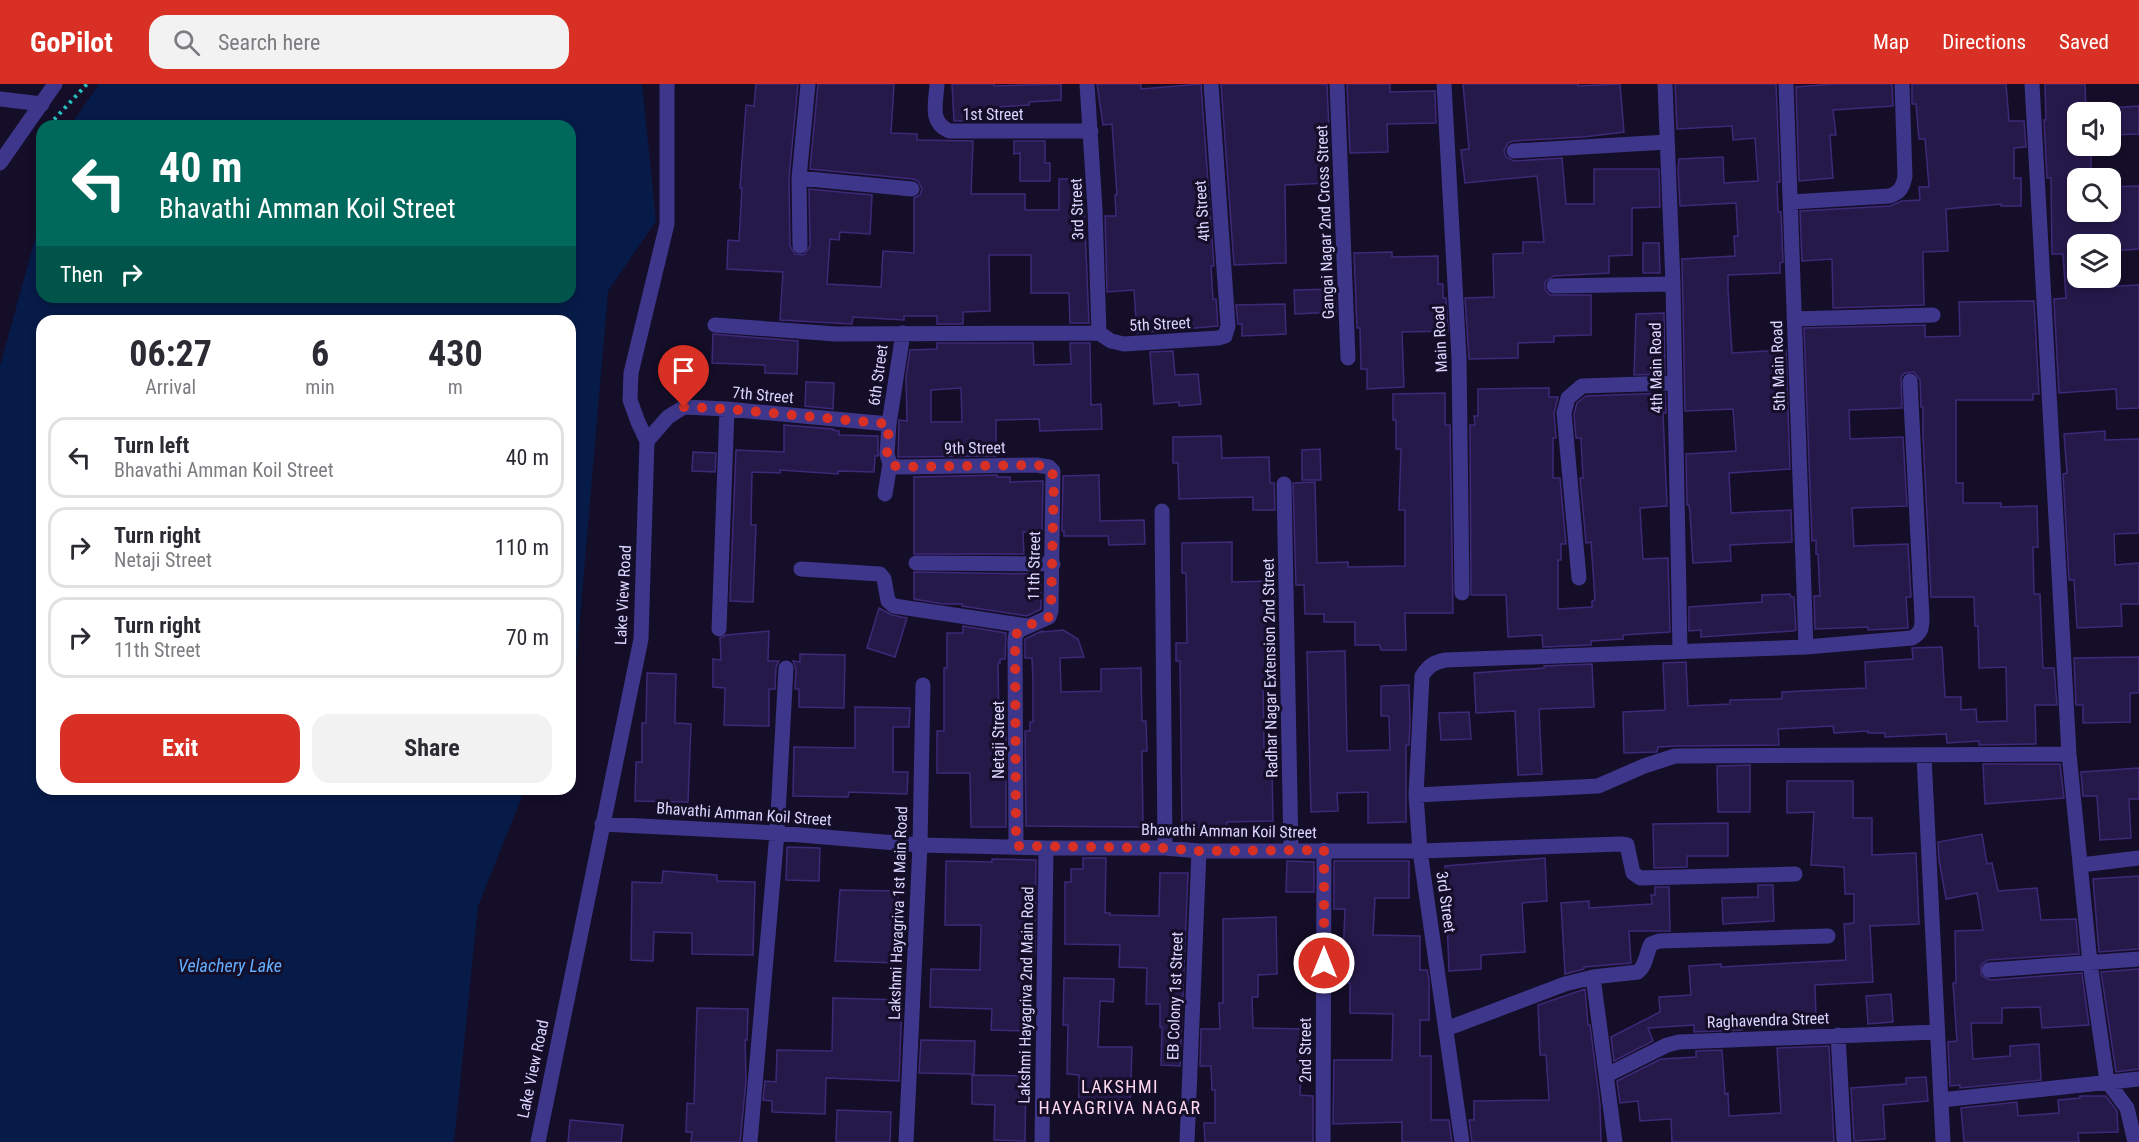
<!DOCTYPE html>
<html lang="en">
<head>
<meta charset="utf-8">
<style>
	:root { --surface:#fff; --page:#f2f2f3; --text:#2b2b33; --muted:#7c7c81; --line:#e1e1e2; --accent:#d93025 }
	body { margin:0; font-family:"Roboto Condensed",sans-serif; background:var(--page); color:var(--text); height:100vh; display:flex; flex-direction:column; font-size:22px; white-space:nowrap }
	* { box-sizing:border-box; margin:0 }
	p { font-size:20px; color:var(--muted) }
	.icon { flex:none; width:33px; height:33px; fill:none; stroke:currentColor; stroke-width:2; stroke-linecap:round; stroke-linejoin:round }
	.map { position:relative; flex:1; overflow:hidden }
	.details { position:absolute; left:36px; top:231px; width:540px; height:480px; display:flex; flex-direction:column; background:var(--surface); border-radius:18px; box-shadow:0 3px 9px #0003 }
	.details>* { flex:none }
	.top-card { position:absolute; left:36px; top:36px; width:540px; height:183px; border-radius:18px; box-shadow:0 3px 9px #0003; background:#00695c; color:#fff; overflow:hidden }
	.fabs { position:absolute; left:2067px; top:18px; display:grid; gap:12px }
	.fabs a { display:grid; place-items:center; width:54px; height:54px; border-radius:12px; background:var(--surface); box-shadow:0 3px 9px #0003; font-size:30px }
	.pin { position:absolute; display:grid; place-items:center; width:51px; height:51px; color:#fff; margin:-62px -26px; border-radius:50% 50% 50% 0; rotate:-45deg; box-shadow:0 0 6px #0007 }
	.pin .icon { rotate:45deg }
	.me { position:absolute; width:66px; margin:-33px; rotate:0deg; stroke-linejoin:round; filter:drop-shadow(0 0 4px #0008) }
	.turn { display:flex; align-items:center; gap:21px; height:126px; padding:0 24px; font-size:27px }
	.turn .icon { width:78px; height:78px; stroke-width:2.5 }
	.turn b { display:block; font-size:42px; line-height:51px }
	.then { display:flex; align-items:center; height:57px; padding:0 24px; background:#0003; gap:12px; font-size:22px }
	.eta { display:flex; justify-content:space-evenly; align-items:center; height:102px; text-align:center }
	.eta b { font-size:36px; font-weight:700; line-height:42px }
	.action { display:flex; gap:12px; margin-top:auto; padding:12px 24px }
	.action a { flex:1; height:69px; border-radius:18px; background:var(--accent); color:#fff; font-size:24px; font-weight:700; line-height:69px; text-align:center }
	.action a+a { background:var(--page); color:var(--text) }
	ul { padding:0; list-style:none }
	li { display:flex; align-items:center; gap:18px; height:81px; margin:0 12px 9px; padding:0 12px; border:3px solid var(--line); border-radius:18px }
	li div { flex:1 }
	li b { display:block; font-size:22px }
	li em { font-style:normal }
	header { display:flex; align-items:center; gap:36px; box-sizing:border-box; height:84px; padding:0 30px; background:var(--accent); color:#fff }
	header strong { font-size:28px }
	nav { display:flex; gap:33px; margin-inline-start:auto; font-size:21px }
	.search { width:420px; height:54px; background:var(--page); display:flex; align-items:center; gap:15px; box-sizing:border-box; padding:0 21px; border-radius:18px; color:var(--muted); font-size:22px }
	.map>svg:first-child { display:block }
	.water { fill:#071b48 }
	.building { fill:#25194a; stroke:#3d2978; stroke-width:1.5; fill-rule:evenodd }
	.lines { fill:none; stroke-linecap:round; stroke-linejoin:round }
	.path { stroke:#27c1c0; stroke-width:4; stroke-dasharray:3 4.5; stroke-linecap:butt }
	.minor { stroke:#3e368a; stroke-width:15 }
	.tertiary { stroke:#3e368a; stroke-width:15 }
	.route { stroke:#d93025; stroke-width:10; stroke-dasharray:0 18 }
	.labels { text-anchor:middle; dominant-baseline:central; stroke-width:6; stroke-linejoin:round; paint-order:stroke }
	.street-label { font-size:16px; fill:#dcd5ff; stroke:#140e28 }
	.water-label { font-size:18px; font-style:italic; fill:#63aeff; stroke:#140e28 }
	.neighbourhood-label { font-size:18px; letter-spacing:1.5px; fill:#ffd7ee; stroke:#140e28 }
</style>
</head>
<body>
<header>
<strong>GoPilot</strong>
<div class="search"><svg class="icon" aria-label="search" viewBox="0 0 24 24"><circle cx="10" cy="10" r="6"/><path d="M15 15l6 6"/></svg>Search here</div>
<nav><a>Map</a><a>Directions</a><a>Saved</a></nav>
</header>
<div class="map">
<svg width="2139" height="1058" viewBox="0 0 2139 1058">
	<rect width="100%" height="100%" fill="#140e28"/>
	<!-- water -->
	<path class="water" d="M99,0h543l14,137 -48,70 -32,375 -6,14v-359h-528v468h483l-47,117 -24,236h-454v-776l42,-152v83h528v-171h-500z"/>
	<!-- building -->
	<path class="building" d="M756,0h42l-9,94 1,68 5,8 9,1 6,-9 -1,-57 63,6 -2,39 -30,-2 -1,8 -9,-1 -3,45 54,3 2,-36 31,2v-55l6,-3 2,-6 -4,-8 -5,-2 -103,-10 8,-85h76l-3,49 26,1v6l56,1 -2,53h54v16h34v-31h24l6,144h-19l-1,-30h-38v-38h-42l1,56 -27,1v12h-26v-8h-33v4l-51,-3 -1,7 -72,-4 3,-48 -56,-3 1,-29 11,1 3,-53h-2l6,-83 8,1z
		M952,0h42v2l67,-2v16l-32,2v3l-34,2 1,13 -42,1z
		M1097,0h44v5l60,-5 13,182h-3l2,33h3l2,27 -81,7 -3,-43 -27,2 -2,-76h11l-1,-21h2l-5,-71 -9,1z
		M1221,0h106l3,70h-3l1,29 -43,2 1,78 -52,2z
		M1347,0h43v8l45,-1 1,32 -49,1 1,28 -38,1z
		M1463,0h115v2l42,-2 4,48 -41,5 -70,4 -5,2 -4,8 2,6 8,4 48,-3 4,46h28v-35h65l1,38 -28,1v47l-23,1v17l-55,3 -9,6v8l5,5h41v40l-37,1v6l-36,1v15l-49,1 -4,-61 29,-1 -1,-43 30,-1v-11h21l-7,-66 -72,7 -4,-33 8,-1z
		M1675,0h101l4,98h-3l1,30h3l2,50 -3,1v10l-52,2v15l4,63 54,-3 4,119 -61,4 2,40 60,-3 1,32 -62,3 1,16 -38,2 -3,-50 -1,-8h-2l-1,-51 50,-3 -3,-42 -48,2 -3,-152 53,-3 -1,-20h4l-2,-33 -56,3 -2,-37 1,-10 44,-2 1,26 34,-2 -3,-43 -22,2 -1,-14 -55,3z
		M1834,0h58l1,22 -60,4 3,25h-6l3,43 -34,3 -3,-94z
		M1912,0h94l3,37h15l2,26 -12,1v30h7v28h-20v-2l-55,5 2,42 -25,1 1,53 -91,3 -1,-49 -30,2 -2,-50 90,-5 12,-5 18,-1 -1,-13h10l-4,-48h-6l-3,-35h-4z
		M2045,0h40l1,28h-8v42l13,-1v24l-13,1v34h32v-25l29,-1v63l-29,2v-7h-32v34h17l1,9 43,-2v123l-22,1 -1,-20 -57,4 -5,-92v-2l12,-1 -3,-44h-11l-1,-76h-4l-3,-58h2z
		M2139,22v28l-29,1v-27z
		M1014,57h31v22h5v18h-30v-28l-6,1z
		M1643,159h16l1,30h-17z
		M1392,168v5l46,-1v28h5v14h3l2,33 -46,1 2,55 -37,2v-20h-6l-1,-41h-3l-3,-75z
		M1335,205l1,23 -41,2 -1,-24z
		M2034,217l5,93h-6v6h-77v83h7v20h38v4l36,-1 1,41h-5l1,47h6l3,74h11l3,37h-22l1,39 -57,1v-4l-32,2 -1,-9 -61,3v-4h-17v-2l-34,2 -1,-7 -55,3 1,16 -104,1 -17,1 -1,5 -33,1 -1,-41 42,-2 -2,-47 23,-1 2,44 42,-2v-4l52,-1v-7l84,-4 -1,-26 48,-3 -1,-11 30,-1 3,50h16v13l15,-1 1,13 30,-1 -1,-54 -27,1 -1,-42h-3l-1,-29h-43l-8,-161v-29h-2l-1,-27 -6,-8 -9,1 -4,4 1,31 -53,2 1,29 53,-2 4,69 -55,2 2,38 54,-2 3,53h-5l2,31 -40,2v-3l-53,2 -1,-33h6l-2,-42h-2v-14l-4,1 -8,-213 121,-3v12l35,-1 -1,-34z
		M1285,220l1,30 -44,2v-12h-4l-2,-19z
		M1664,229l1,61 -31,1 2,-61z
		M713,250l85,7 -1,33 -32,-1v-8l-53,-2z
		M937,259h96l1,22 37,-1 -1,-21h20l1,62 10,-1 1,25 -62,2 -1,-12 -43,1v36l-98,1 1,-37 8,1 -1,-44 4,-27 27,-1zM961,304l1,34h-31v-32z
		M1173,267l2,24 23,-1 3,30 -22,2v-4l-25,2 -4,-52z
		M806,298l28,1 -1,26 -28,-3z
		M1549,304v9h9l-4,16 2,25h-3v40h7l6,66h-5v16h-3v49l34,-2v-6l3,-1 -4,-58 -5,1 -6,-65h3l-2,-40h-5l-2,-24 3,-11 9,-7 79,-3 1,20h-3l4,93 -27,2 3,51 25,-1 2,74 -47,3v4l-32,2v4l-48,2 -1,-12 -34,2 -2,-42h-35l-1,-170h5l-1,-9h4v-27z
		M1445,309v32h5l3,188h-48l1,37h-25l-1,-5h-25v-23h-31v-8h-19l-1,-29h-8l-3,-102 22,-1 2,81 31,-1v5l57,-1v-56h-6l2,-61h-5v-29h-3v-26z
		M784,341l49,4v1l6,1v4l39,1v20h-3l-1,16 -36,-1v3l-58,-4v3l-28,-1 -1,53h5l-3,77 -23,-1 6,-151 48,2z
		M2105,347v9l34,-1v94l-25,1 1,31 24,-2v41h-18l1,22 -45,2 -3,-48h-5l-6,-106 4,-1 -3,-39z
		M1221,352l1,22 47,-1 1,26h4l1,27h-22v-13l-74,2 -1,-36h-5v-26z
		M1320,365l1,31h-19v-30z
		M693,368l23,1 -1,19 -23,-1z
		M997,391v2h13v5l33,-1 -1,51h-19l1,22h-110v-77z
		M1099,391l1,46 44,-1 1,24 -36,1 -1,-9h-44v-5h-2l1,-55z
		M1232,458v40l43,-1 2,97 -14,1 1,71h13v19h-5l1,52 -46,1v5l-45,1 -2,-167h-4v-18h11l-1,-70h-4v-30z
		M914,488l127,2v35l-14,7 -65,-10v-2h-19l-29,-5z
		M1790,510l1,3h3l2,33 -3,1 -92,6v-7l-12,1v-24l73,-5v-7z
		M879,524l13,7 15,3 -12,39 -28,-9z
		M963,542l43,7 -1,26h-5v4h-2l1,68h7v96h-35l-1,-54h-33v-42h7v-63h3v-35h16z
		M1063,546l15,9 6,18 -24,1 1,34 40,-1v-22l40,-1 1,53h4l1,30h-5l1,76 -117,-1 -1,-95h5v-9h3v-41l-1,-23h-7v-19l17,-8v1z
		M769,547l-1,30h11l-3,6 -1,22h-6v37l-45,-1 1,-37 -12,-1v-28l8,1 -1,-22 6,-3z
		M1345,567l2,100 43,-1 -1,-34h-8v-30l28,-1 1,36 -1,24h-3v77l-38,1v-31l-31,1 1,18 -27,1 -4,-160z
		M800,570l45,1 -1,53 -45,-1v-18h-4l1,-20 -3,-8 7,1z
		M2139,573v36h-9v29l-47,1v-18h-7l-2,-47z
		M1592,580l2,43 -55,2 3,65 -24,1 -3,-64 -39,2 -2,-40 70,-5v-2z
		M647,589l29,1 -1,49 16,1 -3,78 -53,-1 1,-39h6v-39h4z
		M855,623l55,1 -1,19h-16v45h15l-1,22 -58,-2 -1,5 -55,-1 1,-49 61,1z
		M1469,628l2,27 -30,1 -2,-27z
		M1983,680h77l4,34 -79,6z
		M1750,681v47h-32l-1,-46z
		M2139,684v31h-10l2,39 -31,2 -3,-44h-14l-2,-24z
		M1787,697h66v37h19v37l44,-2 3,71 -49,2 3,56 -58,3 1,30 -75,4 1,11 -48,2v-7l-46,3 5,13 -39,20 -3,-24 49,-25 -1,-15 32,-2 -2,-29 32,-2v3l125,-7 -2,-36 10,-1v-29h-9l-1,-27 -33,-2 3,-53 -27,1z
		M1728,739v33h-41v11l-33,1 -1,-44z
		M1982,750l5,30 5,-1 6,28 39,-3 4,32 35,-1 3,35 -91,6 -7,5v10l9,5 92,-7 7,52 -47,3 -2,-21 -38,1v15h-31l2,36 37,-3v-10l29,-2 2,36 -81,8v-3l-10,1 -2,-44 9,-1 -4,-58h3l-1,-52 28,-1 -6,-37 -31,6 -7,-39 -1,-18z
		M787,763l33,1 -1,33 -33,-1z
		M1083,774h23l-1,55h5v2l49,1 1,-43h28l-8,193 -19,-1 1,-38h-2v-23h-14l1,-36 -28,-1 1,-22 -55,-1v-62h6v-13h12z
		M1545,774l2,43 -25,2 3,49 -44,3v14l-32,2 -4,-105z
		M992,775l44,1 -1,94h-2l-2,77 -40,-1 1,-21 -62,-2 1,-38 49,1 1,-45h-36l1,-64 46,1z
		M1287,777l27,1v30h-28z
		M1334,777h75v37h-34l-2,37 47,1v34h7l2,9v41h-9v36h11v64h18l3,22h-50v-20l-69,2 1,-64h58l1,-46 -43,-1v-30h-14l1,-28h6l2,-46h-11z
		M663,787l54,4v6l38,1 -2,73 -61,-1v-21l-38,-1 -1,29 -22,-1 1,-78 30,1z
		M2139,792v73l-40,3 -6,-73z
		M1758,801h15l1,36 -51,3 -1,-26 36,-1z
		M1655,803h14l1,44h-41l2,32 -47,4v2l-19,5 -4,-71 28,-2v7l63,-4 -1,-9h4z
		M840,806l58,1v72l-63,-2z
		M1276,833l1,57 -19,1v22h-6l1,31 50,1 -3,66 13,1v46h-108l-1,-19h11v-33h-3l-1,-24h-11l1,-37h19l-1,-26h4v-84z
		M2139,885v100l-23,3 -15,-100z
		M1064,894l50,1 -1,23 -13,-1 -2,46h34l-2,62 -51,-1v-33l-12,-1 1,-49h-5z
		M1585,905l3,36h2l10,79 1,38h-129l-3,-22h5v-19l75,-1 -3,-45h-6l-2,-50z
		M1891,910l2,28 -25,2 -2,-28z
		M833,914l69,2 -3,81 -73,-3 -1,36 -53,-2v-11l-9,-1 2,-19 11,1 1,-32 55,1z
		M697,924l51,1 -1,31h-2l1,41 -6,61h-49l1,-10h-6l1,-29 7,1z
		M921,956l54,1 -1,33 -55,-1z
		M1829,962l5,96h-162l-1,-23 -31,2 -2,-20 -18,2 -3,-22 44,-22 35,-2v-6l26,-1 3,44 3,-1 1,23 52,-3 -4,-65z
		M972,991l54,1 -1,65 -31,-1 1,-35 -23,-1z
		M1926,993l2,24 -45,4 2,34 -31,2 -3,-53 55,-4v-6z
		M2080,1012h26l11,15 1,21 -40,1 1,9h-115l-3,-34 56,-6 1,14 41,-3 -1,-13 22,-2z
		M837,1026l54,2 -1,30h-54z
		M570,1036l53,5 -2,17h-53z"/>
	<g class="lines">
		<!-- path -->
		<path class="path" d="M49,41l38,-41"/>
		<!-- minor -->
		<path class="minor" d="M937,0c-1,19 -8,38 12,47h142
			M1087,0l8,125 4,124
			M1337,0l11,274
			M1444,0l15,274 3,235
			M1665,0l8,200 7,368
			M1786,0l20,563
			M2032,0l37,670 21,209 17,118 20,27 8,34
			M0,15l42,5
			M1514,67l153,-9
			M799,94l113,11
			M1791,118l98,-6c11,-3 14,-9 16,-20l-3,-92
			M800,162l-1,-68 9,-94
			M1554,202l119,-2
			M1794,235l139,-4
			M715,241l121,9 263,-1
			M1099,249l12,8 13,3 94,-6 7,-2 3,-10 -17,-242
			M647,357l21,-24 16,-10 43,2 162,15
			M890,380l8,3 138,-2 13,2 4,4 -2,140 -2,6 -29,13 -4,4 -1,6 1,206
			M1284,400l7,367
			M885,410l5,-30 -3,-10 2,-30 14,-91
			M1162,427l3,337
			M916,479l137,1
			M801,485l79,5 4,5 4,22 6,5 133,20
			M1579,494l-15,-165 4,-15 14,-12 92,-3
			M719,545l8,-220
			M1924,672l19,386
			M1416,711l182,-9 46,-20 31,-10 394,-2
			M602,740l175,9 143,12 126,3h119l34,3h221l201,-7 6,1 6,28 7,5 155,-4
			M2081,781l58,-7
			M1989,886l150,-11
			M1593,893l22,165
			M1446,945l119,-45 28,-7 45,-5c9,-8 8,-19 13,-28l8,-3 169,-5
			M1838,951l6,107
			M1607,991l60,-30 12,-3 258,-10
			M1941,1016l198,-21
			M538,1058l103,-503 6,-198 -9,-19 -8,-22 1,-27 36,-149v-140
			M750,1058l27,-309 9,-165
			M906,1058l14,-297 3,-160
			M1042,1058l4,-294
			M1187,1058l12,-291
			M1323,1058l1,-292
			M1462,1058l-42,-291 -4,-56 6,-119c6,-10 12,-14 24,-16l360,-13 106,-9c9,-5 10,-10 10,-20l-12,-237"/>
		<!-- tertiary -->
		<path class="tertiary" d="M0,79l55,-79"/>
	</g>
	<g class="lines">
		<!-- route -->
		<path class="route" d="M684,323l44,2 161,15 -2,30 3,10 8,3 138,-2 13,2 5,10 -3,134 -2,6 -22,9 -11,8 -1,6 1,206 149,2 34,3 125,-1v113"/>
	</g>
	<g class="labels">
		<!-- street labels -->
		<g class="street-label">
			<text x="993" y="30">1st Street</text>
			<text transform="translate(1077 125) rotate(-92)">3rd Street</text>
			<text transform="translate(1202 127) rotate(-94)">4th Street</text>
			<text transform="translate(1325 138) rotate(-92)">Gangai Nagar 2nd Cross Street</text>
			<text transform="translate(1160 240) rotate(-3)">5th Street</text>
			<text transform="translate(1440 255) rotate(-93)">Main Road</text>
			<text transform="translate(1778 282) rotate(-92)">5th Main Road</text>
			<text transform="translate(1656 284) rotate(-91)">4th Main Road</text>
			<text transform="translate(878 291) rotate(-82)">6th Street</text>
			<text transform="translate(763 311) rotate(5)">7th Street</text>
			<text transform="translate(975 364) rotate(-1)">9th Street</text>
			<text transform="translate(1034 482) rotate(-89)">11th Street</text>
			<text transform="translate(623 511) rotate(-87)">Lake View Road</text>
			<text transform="translate(1270 584) rotate(-91)">Radhar Nagar Extension 2nd Street</text>
			<text transform="translate(998 656) rotate(-90)">Netaji Street</text>
			<text transform="translate(744 730) rotate(4)">Bhavathi Amman Koil Street</text>
			<text transform="translate(1229 747) rotate(1)">Bhavathi Amman Koil Street</text>
			<text transform="translate(1446 818) rotate(82)">3rd Street</text>
			<text transform="translate(898 829) rotate(-88)">Lakshmi Hayagriva 1st Main Road</text>
			<text transform="translate(1026 911) rotate(-89)">Lakshmi Hayagriva 2nd Main Road</text>
			<text transform="translate(1175 912) rotate(-88)">EB Colony 1st Street</text>
			<text transform="translate(1768 936) rotate(-2)">Raghavendra Street</text>
			<text transform="translate(1305 966) rotate(-90)">2nd Street</text>
			<text transform="translate(533 985) rotate(-78)">Lake View Road</text>
		</g>
		<!-- water labels -->
		<g class="water-label">
			<text x="230" y="881">Velachery Lake</text>
		</g>
		<!-- neighbourhood labels -->
		<g class="neighbourhood-label">
			<text x="1120" y="1002">LAKSHMI<tspan x="1120" dy="21">HAYAGRIVA NAGAR</tspan></text>
		</g>
	</g>
</svg>
<div class="fabs">
<a><svg class="icon" aria-label="sound" viewBox="0 0 24 24"><path d="M4 9h4l5-4v14l-5-4H4zM17 9q2 3 0 6"/></svg></a>
<a><svg class="icon" aria-label="search" viewBox="0 0 24 24"><circle cx="10" cy="10" r="6"/><path d="M15 15l6 6"/></svg></a>
<a><svg class="icon" aria-label="layers" viewBox="0 0 24 24"><path d="M12 4l9 5-9 5-9-5zM3 14l9 5 9-5"/></svg></a>
</div>
<div class="pin" style="left:684px;top:323px;background:#d93025"><svg class="icon" aria-label="arrive" viewBox="0 0 24 24"><path d="M6 21V4h12l-3 4 3 4H6"/></svg></div>
<svg class="me" style="left:1324px;top:879px" viewBox="-20 -20 40 40"><circle r="17" fill="#d93025" stroke="#fff" stroke-width="3"/><path d="M0-11L8 9 0 5-8 9z" fill="#fff"/></svg>
<div class="top-card">
<div class="turn"><svg class="icon" aria-label="left" viewBox="0 0 24 24"><path d="M17 20v-9H6M10 6l-5 5 5 5"/></svg><div><b>40 m</b>Bhavathi Amman Koil Street</div></div>
<div class="then">Then<svg class="icon" aria-label="right" viewBox="0 0 24 24"><path d="M7 20v-9h11M14 6l5 5-5 5"/></svg></div>
</div>
<section class="details">
<div class="eta">
<div><b>06:27</b><p>Arrival</p></div>
<div><b>6</b><p>min</p></div>
<div><b>430</b><p>m</p></div>
</div>
<ul>
<li><svg class="icon" aria-label="left" viewBox="0 0 24 24"><path d="M17 20v-9H6M10 6l-5 5 5 5"/></svg><div><b>Turn left</b><p>Bhavathi Amman Koil Street</p></div><em>40 m</em></li>
<li><svg class="icon" aria-label="right" viewBox="0 0 24 24"><path d="M7 20v-9h11M14 6l5 5-5 5"/></svg><div><b>Turn right</b><p>Netaji Street</p></div><em>110 m</em></li>
<li><svg class="icon" aria-label="right" viewBox="0 0 24 24"><path d="M7 20v-9h11M14 6l5 5-5 5"/></svg><div><b>Turn right</b><p>11th Street</p></div><em>70 m</em></li>
</ul>
<div class="action"><a>Exit</a><a>Share</a></div>
</section>
</div>
</body>
</html>
